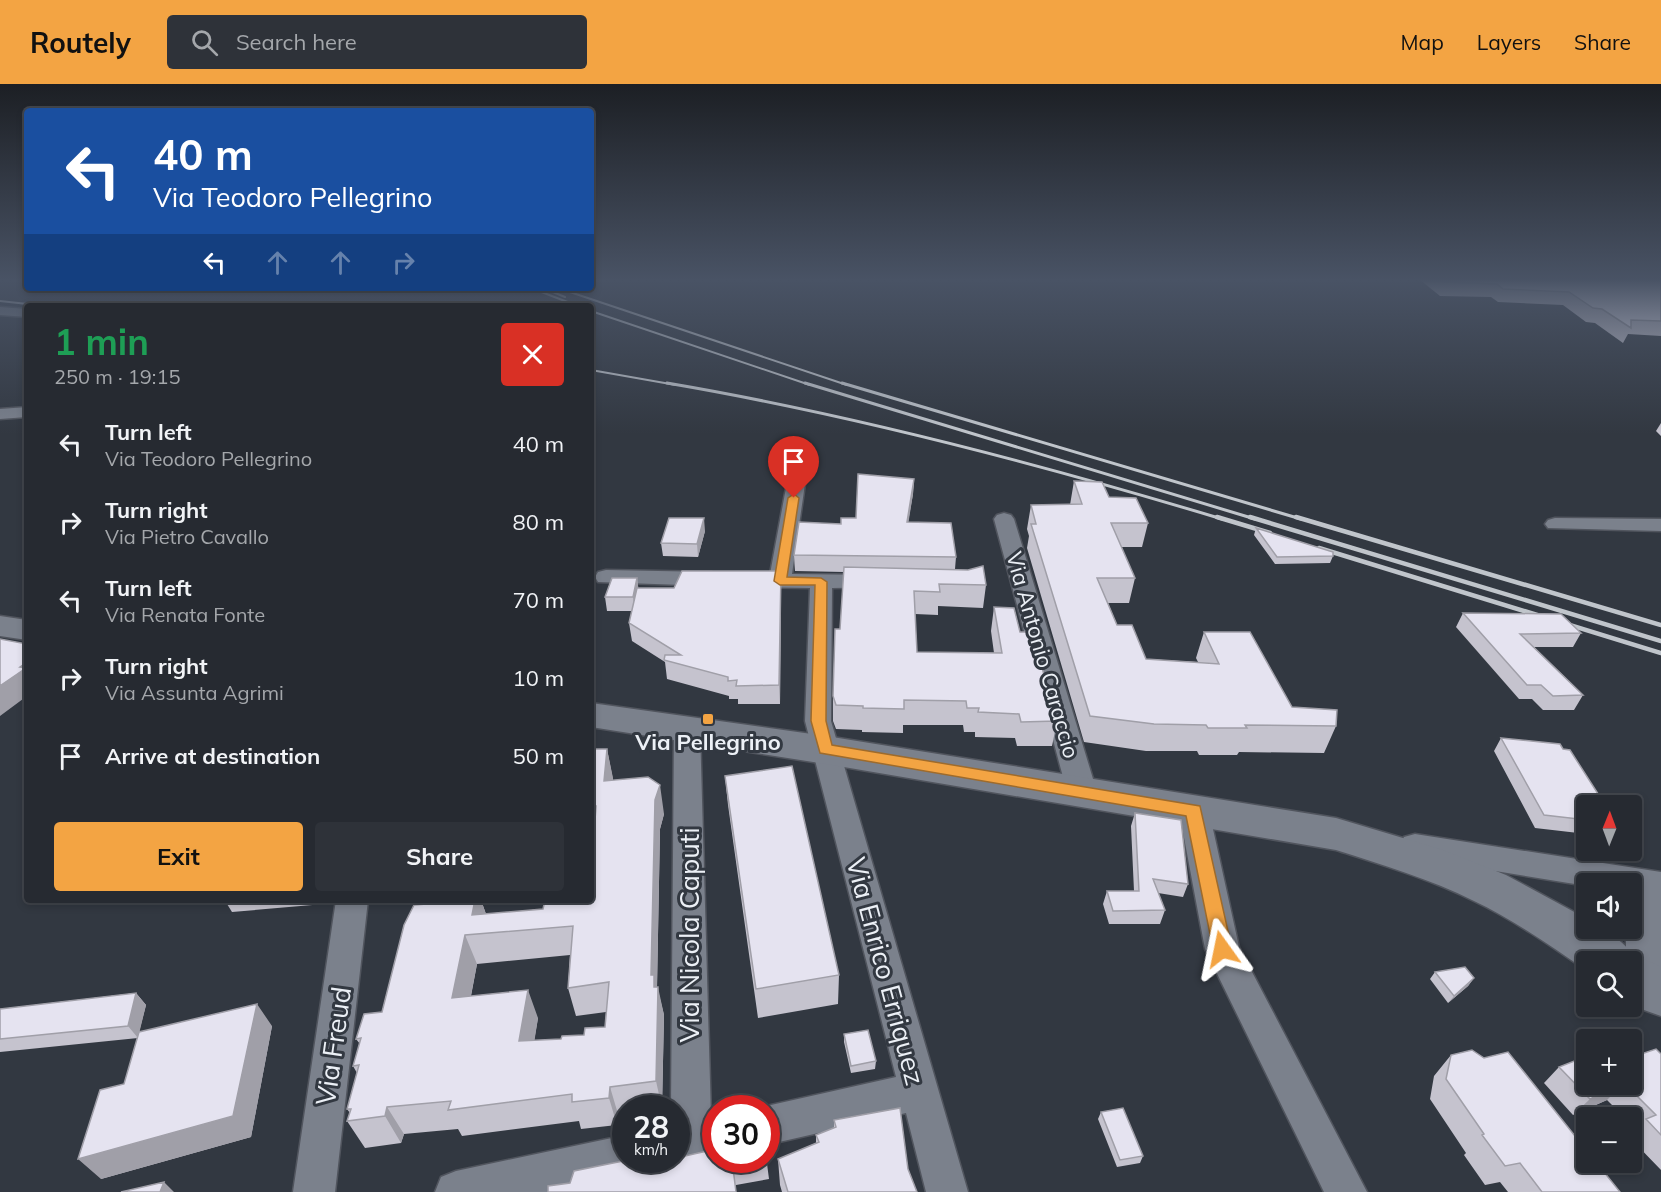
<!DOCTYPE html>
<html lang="en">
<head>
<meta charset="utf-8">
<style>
	:root { --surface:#262a31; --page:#2e3239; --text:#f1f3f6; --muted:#a4a7ab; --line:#42464d; --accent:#f3a443 }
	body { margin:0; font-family:Mulish,sans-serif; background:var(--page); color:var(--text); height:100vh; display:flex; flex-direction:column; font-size:22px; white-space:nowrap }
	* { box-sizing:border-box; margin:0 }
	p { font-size:20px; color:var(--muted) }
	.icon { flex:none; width:33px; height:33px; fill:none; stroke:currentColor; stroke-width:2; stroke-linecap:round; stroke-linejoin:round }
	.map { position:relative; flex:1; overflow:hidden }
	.panel { position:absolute; left:24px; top:219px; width:570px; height:600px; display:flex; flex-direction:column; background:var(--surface); border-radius:6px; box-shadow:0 3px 9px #0003,0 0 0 2px var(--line) }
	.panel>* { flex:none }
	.guide { position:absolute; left:24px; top:24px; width:570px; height:183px; border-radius:6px; box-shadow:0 3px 9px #0003,0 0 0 2px var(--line); background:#1a4fa0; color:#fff; overflow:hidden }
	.needle { width:39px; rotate:1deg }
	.fabs { position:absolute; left:1576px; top:711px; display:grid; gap:12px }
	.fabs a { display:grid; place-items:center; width:66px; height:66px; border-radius:6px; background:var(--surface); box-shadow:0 3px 9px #0003,0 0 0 2px var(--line); font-size:30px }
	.speed { position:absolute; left:612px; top:1011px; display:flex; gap:12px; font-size:30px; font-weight:700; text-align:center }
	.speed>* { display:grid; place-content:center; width:78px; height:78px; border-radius:50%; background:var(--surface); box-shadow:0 3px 9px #0003,0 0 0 2px var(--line); line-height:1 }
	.speed small { font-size:15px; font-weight:400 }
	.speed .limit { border:9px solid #d22; background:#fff; color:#111 }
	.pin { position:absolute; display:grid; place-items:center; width:51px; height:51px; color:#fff; margin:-62px -26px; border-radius:50% 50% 50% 0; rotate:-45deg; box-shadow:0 0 6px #0007 }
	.pin .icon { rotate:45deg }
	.me { position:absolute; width:66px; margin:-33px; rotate:348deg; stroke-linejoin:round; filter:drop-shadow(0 0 4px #0008) }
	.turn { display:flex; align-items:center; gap:21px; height:126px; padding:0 30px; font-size:27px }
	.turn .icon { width:78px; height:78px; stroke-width:2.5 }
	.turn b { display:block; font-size:42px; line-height:51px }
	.lanes { display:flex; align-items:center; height:57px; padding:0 30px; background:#0003; justify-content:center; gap:30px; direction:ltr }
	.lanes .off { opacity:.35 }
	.round { display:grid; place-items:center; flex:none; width:63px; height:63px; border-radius:6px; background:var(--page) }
	.headline { display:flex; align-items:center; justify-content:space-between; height:102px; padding:0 30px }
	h1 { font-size:36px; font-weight:700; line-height:45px; color:#1e9e55 }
	.cta { display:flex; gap:12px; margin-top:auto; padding:12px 30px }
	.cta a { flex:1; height:69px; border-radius:6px; background:var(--accent); color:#111; font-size:24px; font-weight:700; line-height:69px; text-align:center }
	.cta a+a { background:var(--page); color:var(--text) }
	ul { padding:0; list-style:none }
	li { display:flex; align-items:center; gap:18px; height:78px; padding:0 30px }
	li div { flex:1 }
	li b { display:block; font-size:22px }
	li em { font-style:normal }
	header { display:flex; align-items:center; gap:36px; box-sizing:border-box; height:84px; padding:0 30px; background:var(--accent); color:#111 }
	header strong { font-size:28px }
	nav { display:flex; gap:33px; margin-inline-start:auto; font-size:21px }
	.search { width:420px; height:54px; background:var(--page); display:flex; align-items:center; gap:15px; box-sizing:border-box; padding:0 21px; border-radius:6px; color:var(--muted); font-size:22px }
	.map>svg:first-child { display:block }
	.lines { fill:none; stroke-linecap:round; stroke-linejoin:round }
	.street-casing { stroke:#51555e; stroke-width:3 }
	.secondary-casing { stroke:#51555e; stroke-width:3 }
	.street { fill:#7b818c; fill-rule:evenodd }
	.secondary { fill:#7b818c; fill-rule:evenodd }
	.rail-far2 { stroke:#c0c5cb; stroke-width:2 }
	.rail-far1 { stroke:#c0c5cb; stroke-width:3 }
	.rail { stroke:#c0c5cb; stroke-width:4.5 }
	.wall { fill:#c5c3ce; fill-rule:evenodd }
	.shaded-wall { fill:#a09fa8 }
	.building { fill:#e5e3f0; stroke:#a09fa8; stroke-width:1.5; fill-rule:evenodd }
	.route { fill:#f3a443; stroke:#9e6b2c; stroke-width:1.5 }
	.poi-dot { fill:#f3a443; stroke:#323841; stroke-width:2 }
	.labels { text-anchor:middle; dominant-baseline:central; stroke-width:6; stroke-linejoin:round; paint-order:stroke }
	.street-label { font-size:22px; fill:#ecf0f6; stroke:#323841 }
	.poi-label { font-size:22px; font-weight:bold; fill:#ecf0f6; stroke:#323841 }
	.near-street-label { font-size:27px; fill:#ecf0f6; stroke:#323841 }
</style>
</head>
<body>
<header>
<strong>Routely</strong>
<div class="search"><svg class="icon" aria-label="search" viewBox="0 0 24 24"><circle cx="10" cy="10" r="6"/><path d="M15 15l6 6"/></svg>Search here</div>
<nav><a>Map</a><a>Layers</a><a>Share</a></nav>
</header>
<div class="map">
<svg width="1661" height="1108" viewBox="0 0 1661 1108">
	<rect width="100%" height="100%" fill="#323841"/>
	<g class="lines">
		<!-- street casing -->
		<g class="street-casing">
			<path id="street" d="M0,223l27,2v8l-27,-2z
				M27,323v10l-27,2v-10z
				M797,387l7,2 2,4 -14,97 84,1 8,2 3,5 -3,5 -52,1 -1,133 137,471h-42l-20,-79 -140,32v-37h-8l138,-31 -91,-356 5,-133 -61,-1 -8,-2 -3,-5 3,-5 29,-1 18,-97 2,-4z
				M1004,429l7,2 3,4 83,273 -5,8 -10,3 -10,-3 -5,-8 -73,-273 3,-4z
				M1555,434l106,1v12l-113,-3 -3,-4 3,-4z
				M606,486l105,2 8,2 3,5 -3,5 -8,2 -113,-4 -3,-5 3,-5z
				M687,636l10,2 3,7 11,388 5,-1v40l-39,8 -12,-4h11v-52h-5l3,-379 3,-7z
				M1194,716l10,3 5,8 30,136 128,245h-43l-119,-243 -26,-138 5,-8z
				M1415,750l246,38v110l-6,11 -12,5 -11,-4v-32h-6v-34h6v-44h-45v2l-172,-28 -11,-3 -4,-9 4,-9z
				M336,816h32l-33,292h-42z
				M626,1051v25h19l-5,9 -14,6 -75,17h-116l6,-15 15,-6z"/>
		</g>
		<!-- secondary casing -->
		<g class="secondary-casing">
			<path id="secondary" d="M0,532l27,4v20l-27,-4z
				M591,619l235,33 510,82 107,32 63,25 72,39 9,6v8c18,0 33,11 44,24 4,4 23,11 30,15v49l-17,-6 -12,-8v-40h-45v9c-36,-25 -73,-51 -113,-70 -44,-22 -91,-36 -138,-51l-510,-86 -235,-37z"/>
		</g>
		<!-- street -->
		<use href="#street" class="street"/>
		<!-- secondary -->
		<use href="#secondary" class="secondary"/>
		<!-- rail-far2 -->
		<path class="rail-far2" d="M531,204l47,18
			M543,204l22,9
			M558,204l289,97
			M0,217l46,5
			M591,227l219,74
			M591,286l85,15"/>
		<!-- rail-far1 -->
		<path class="rail-far1" d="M667,299c188,32 373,81 555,136
			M805,299l450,136
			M842,299l459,136"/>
		<!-- rail -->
		<path class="rail" d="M1217,433l53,16
			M1250,433l411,124
			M1296,433l365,108
			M1319,464l342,105"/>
	</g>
	<!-- wall -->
	<path class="wall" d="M1419,195h242v57l-33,-2 -5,9 -28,-20 -9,-1 -23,-17 -65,-3 -7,-5 -51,-1z
		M1661,339v13l-5,-5z
		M914,395l-1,15 -5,28 48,35 -1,12 31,16 -3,23 -45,-2v9l-23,-1 2,38 77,1 -3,-22 3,-24 26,25 37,89 -5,25h-35l-2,-8 -40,-1v-5h-11l-1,-7h-60v8l-41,-1v-2l-26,-1 -3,-8v-25l7,-67 4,-57 -49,-1 -1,-16 47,-31 15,-6z
		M1074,397l35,16 39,26 -6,24h-21l14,31 -6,25h-21l9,22 29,34 52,3 -2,-4 8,-26 88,75 44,19 -12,27 -85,-1 -2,3h-38l-2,-4h-51l-62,-9 -57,-194 2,-12 -2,-7 4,-24h39z
		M1256,444l77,28 -3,7 -55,1 -21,-29z
		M705,447l-7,26 -35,-1 -2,-13z
		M637,494l1,10 143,1 -1,115h-42v-5h-9v-3l-62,-17 -2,-17 -33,-21 -3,-18 3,-12h-25l-2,-14z
		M1463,529l118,20 -8,14h-39l49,48 -9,15h-31l-11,-11h-13l-63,-72z
		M1501,654l86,68v28l-52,-6 -41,-77z
		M591,665h16l6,31 51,34 -4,15 -3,158 7,28 -2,93h-36v5l-8,1 -1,11 -36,4 -2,-8 -117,15 -4,-7 -54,5 -3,9 -36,5 -18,-27 3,-8 -3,-4 10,-36 -4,-7 7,-22 -4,-5 26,-27 99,-112 5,14 57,-5 50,-60 2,-25 -2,-8 -2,1zM570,871l-2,33 8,28 30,-4 -1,15 -21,8 -23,4 -27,2 4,-23 -67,-22 6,-32z
		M725,692l114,199 -1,29 -80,14 -30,-213z
		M1135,729l53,71 -5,13 -25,-4 7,17 -5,14h-51l-6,-20 4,-13h27l-3,-65z
		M226,816h99l-1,4 -92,8 -5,-8z
		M1435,888l39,6 -6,8 -20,17 -18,-24z
		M136,909l10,12 -7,27 133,-6 -21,111 -150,42 23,-95 14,-46 -138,14v-43z
		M844,950l32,27 -1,8 -24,4 -7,-31z
		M1661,970v116l-29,-30v-9l3,-3 -3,-3v-7h-7l-18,-18 -34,15 -29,-32 15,-16 28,17h45z
		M1451,971l169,137h-112l-8,-10 -15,3 -21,-30 2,-2 -36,-54 4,-23z
		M1101,1028l42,44 -3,7 -23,4 -19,-48z
		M834,1036l74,49 9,23h-135l-2,-7 -2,-26 38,-16v-8l18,-7z
		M766,1072l3,23 -33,6 -166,-2 146,-23h50z"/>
	<!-- shaded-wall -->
	<path class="shaded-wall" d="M914,395l-1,15 -7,44 1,-16z
		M704,434l1,13 -7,26 -1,-13z
		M781,487v18l-1,115 -1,-19z
		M637,494l2,14 -4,19 -2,-14z
		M27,578v34l-27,20v-30l20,-19z
		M607,665l6,29 -3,32 -6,-29z
		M660,701l4,29 -4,15 -3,159 1,-1 6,28 -2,93 -6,-27 -5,-106 4,-175z
		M475,816h6l7,20 -16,-5z
		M465,851l12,29 -12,62 -13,-28z
		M1474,894l-6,8 -20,17 6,-7z
		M528,906l10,28 -8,51 -11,-28z
		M136,909l10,12 -8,33 -10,-12z
		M257,920l15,22 -21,111 -150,42 -23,-20z
		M1623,1000l-16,16 -34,15 17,-16z
		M610,1003l8,27 -1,11 -8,-27z
		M387,1023l17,27 -3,9 -16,-27z
		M164,1098l10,10h-14z"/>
	<!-- building -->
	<path class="building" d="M1441,195h220v42l-30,-1v8l-29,-19 -9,-1 -24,-16 -66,-3 -6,-5 -52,-2z
		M858,390l56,5 -7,43 44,1 5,34 -162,-2 5,-33 42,2v-6h15z
		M1074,397l28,1 7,15 27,1 12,25h-37l24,55h-38l20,47h15l14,34 73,5 -15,-32h46l42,75 45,3 -1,16 -91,-1 2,3h-39l-2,-3 -52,-1 -64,-8 -59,-192h5l-5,-19 51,-1z
		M669,434h35l-7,26 -36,-1z
		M1256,444l77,24v4l-56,1z
		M983,482l3,19 -47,-1 1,8 -26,-1 3,61 85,1 -8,-46 20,1 6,24h12l25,89 -36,1 -2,-8 -41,-2 1,-4h-12l-1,-7 -62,-1v9l-41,-1v-2l-27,-1 -3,-9 2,-67h5l4,-62 124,3z
		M682,487h99l-2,114 -43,1 1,-6 -9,1v-4l-64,-17 1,-5h16l-52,-32 8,-35h37z
		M612,494h25l-4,19h-28z
		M1463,529l98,1 20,19 -61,1 63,61 -30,1 -12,-11h-14z
		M0,555l27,5v18l-7,5 6,1 -26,18z
		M1501,654l59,6 3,5 7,1 30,47 15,1 5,8h-33v14l-43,-5z
		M591,665h16l-3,32 44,-4 12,8 -5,15 -4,175h3v12h4l-2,94 -46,6 -1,11 -37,4v-8l-124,16 3,-9 -64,6 -2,9 -38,5 4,-12h-4l12,-44 -6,1 8,-28 -5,1 8,-25 18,-2 22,-87 10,-20 38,-3v-2h23l-3,15 71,-6 2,-9h46v-51h2l3,-43h-5l2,-19h-2zM573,842l-5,62 41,-6 -4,45 -20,1 -1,7 -22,1 -1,3 -42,2 9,-51 -76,8 13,-63z
		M792,682l47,209 -83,14 -31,-213z
		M1135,729l46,7 7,64 -35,-5 12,31 -52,1 -6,-20h32z
		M226,816h48l-47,4z
		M1465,883l9,11 -20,18 -19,-24z
		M136,909l-8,33 -128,13v-30z
		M257,920l-24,112 -155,43 22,-69 24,-6 15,-52z
		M868,946l8,31 -25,5 -7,-32z
		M1656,965l5,5v81l-15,-16 10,-4 -31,-31h7v-27z
		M1472,966l12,8 24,-6 79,99v11h9l24,30h-78l-22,-29 -15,3 -23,-31 2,-1 -38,-55 5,-24z
		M1587,972v28h35l-32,15 -31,-32z
		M900,1024l8,61 9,23h-129l-10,-33 41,-17 -3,-7 20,-8 -2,-7z
		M1123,1024l20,48 -23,4 -19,-48z
		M716,1065v11h16l4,32h-188v-6l22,-3 4,-12 54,-11h48v-2z
		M164,1098l-4,10h-39z"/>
	<!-- sky -->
	<linearGradient id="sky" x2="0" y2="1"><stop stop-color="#1c1f24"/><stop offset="0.56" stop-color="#495365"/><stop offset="1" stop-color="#495365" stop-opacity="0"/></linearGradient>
	<rect width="1661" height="350" fill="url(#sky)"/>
	<!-- route -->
	<path class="route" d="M794,410l5,4 -12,79 34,1 6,4 -1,139 6,24 368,61 32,143 -3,6 -7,2 -6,-2 -3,-6 -27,-133 -366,-63 -9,-32 4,-136h-35l-6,-4 14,-83z"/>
	<!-- markers -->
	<rect class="poi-dot" x="702" y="629" width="12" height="12" rx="3"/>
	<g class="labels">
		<!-- street labels -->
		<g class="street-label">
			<text transform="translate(1043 571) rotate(74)">Via Antonio Caraccio</text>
		</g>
		<!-- poi labels -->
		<g class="poi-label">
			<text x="708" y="658">Via Pellegrino</text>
		</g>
		<!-- near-street labels -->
		<g class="near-street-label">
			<text transform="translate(689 851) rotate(-90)">Via Nicola Caputi</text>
			<text transform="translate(886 887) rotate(75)">Via Enrico Erriquez</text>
			<text transform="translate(333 962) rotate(-82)">Via Freud</text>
		</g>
	</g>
</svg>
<div class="fabs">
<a><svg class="needle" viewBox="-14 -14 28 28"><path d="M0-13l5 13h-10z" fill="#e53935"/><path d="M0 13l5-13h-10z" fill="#a4a7ab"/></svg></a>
<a><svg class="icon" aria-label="sound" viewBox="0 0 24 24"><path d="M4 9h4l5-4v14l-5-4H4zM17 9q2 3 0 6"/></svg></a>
<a><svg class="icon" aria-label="search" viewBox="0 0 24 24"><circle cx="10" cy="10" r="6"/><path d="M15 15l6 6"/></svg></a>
<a>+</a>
<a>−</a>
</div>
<div class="speed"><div>28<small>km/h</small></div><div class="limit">30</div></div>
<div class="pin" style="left:794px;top:414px;background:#d93025"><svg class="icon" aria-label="arrive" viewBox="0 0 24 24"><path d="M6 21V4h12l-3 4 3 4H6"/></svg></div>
<svg class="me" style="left:1222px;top:865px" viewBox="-20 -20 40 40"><path d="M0-17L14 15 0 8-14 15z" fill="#f3a443" stroke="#fff" stroke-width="4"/></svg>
<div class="guide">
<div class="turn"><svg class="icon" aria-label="left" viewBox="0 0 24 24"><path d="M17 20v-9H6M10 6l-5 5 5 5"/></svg><div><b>40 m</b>Via Teodoro Pellegrino</div></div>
<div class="lanes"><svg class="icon" aria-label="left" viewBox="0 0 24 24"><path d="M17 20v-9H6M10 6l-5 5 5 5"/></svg><svg class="icon off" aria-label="ahead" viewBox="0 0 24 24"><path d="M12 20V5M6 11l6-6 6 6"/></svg><svg class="icon off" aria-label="ahead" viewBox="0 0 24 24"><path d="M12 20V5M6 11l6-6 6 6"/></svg><svg class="icon off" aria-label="right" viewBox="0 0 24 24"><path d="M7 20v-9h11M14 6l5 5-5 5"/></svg></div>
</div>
<section class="panel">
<div class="headline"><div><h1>1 min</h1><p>250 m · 19:15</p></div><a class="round" style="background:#d93025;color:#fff"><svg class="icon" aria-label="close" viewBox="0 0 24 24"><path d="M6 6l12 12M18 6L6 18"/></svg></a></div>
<ul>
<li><svg class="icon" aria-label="left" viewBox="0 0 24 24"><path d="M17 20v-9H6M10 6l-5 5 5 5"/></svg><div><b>Turn left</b><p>Via Teodoro Pellegrino</p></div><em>40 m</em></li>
<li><svg class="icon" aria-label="right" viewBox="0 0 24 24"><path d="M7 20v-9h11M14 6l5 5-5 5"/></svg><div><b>Turn right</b><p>Via Pietro Cavallo</p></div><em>80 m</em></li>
<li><svg class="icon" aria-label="left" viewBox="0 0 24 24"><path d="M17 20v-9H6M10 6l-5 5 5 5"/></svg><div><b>Turn left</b><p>Via Renata Fonte</p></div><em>70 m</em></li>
<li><svg class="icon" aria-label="right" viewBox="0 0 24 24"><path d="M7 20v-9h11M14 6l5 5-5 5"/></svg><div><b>Turn right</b><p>Via Assunta Agrimi</p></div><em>10 m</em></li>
<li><svg class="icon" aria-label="arrive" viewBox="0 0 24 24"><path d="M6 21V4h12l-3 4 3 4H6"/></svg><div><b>Arrive at destination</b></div><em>50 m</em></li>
</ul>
<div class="cta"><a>Exit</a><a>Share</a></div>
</section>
</div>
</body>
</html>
